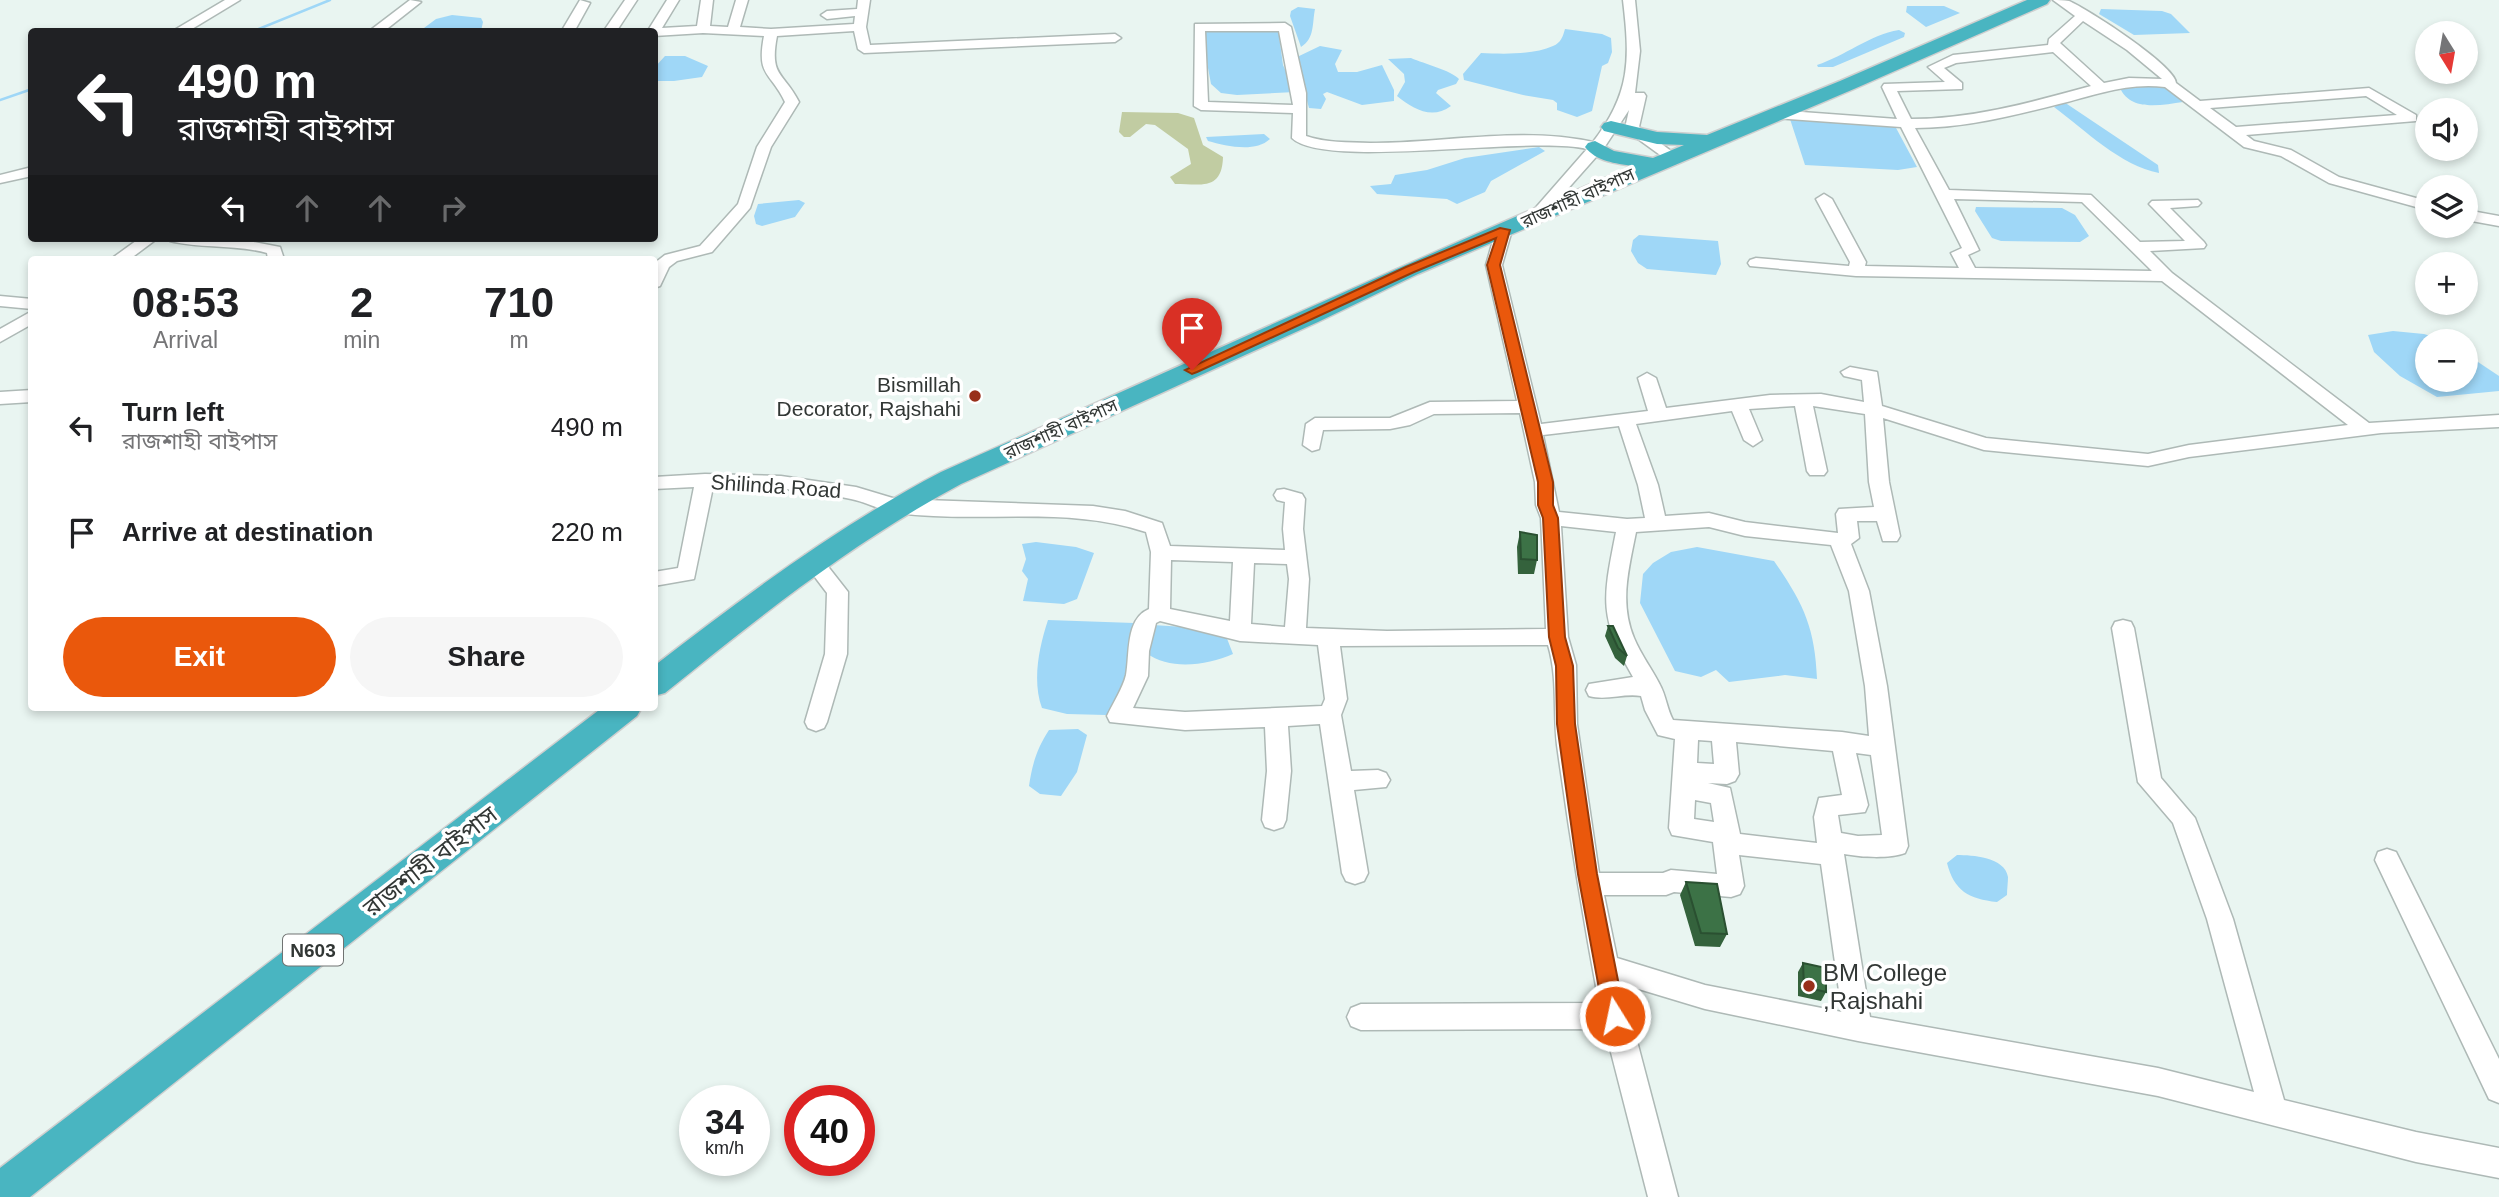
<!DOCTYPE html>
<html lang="en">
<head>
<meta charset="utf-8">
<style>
	:root { --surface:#fff; --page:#f6f6f6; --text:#202124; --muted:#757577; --accent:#ea580c }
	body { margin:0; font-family:Helvetica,"Noto Sans Bengali",sans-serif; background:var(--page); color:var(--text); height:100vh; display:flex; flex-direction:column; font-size:26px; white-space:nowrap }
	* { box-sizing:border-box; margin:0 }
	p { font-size:23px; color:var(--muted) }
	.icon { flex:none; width:38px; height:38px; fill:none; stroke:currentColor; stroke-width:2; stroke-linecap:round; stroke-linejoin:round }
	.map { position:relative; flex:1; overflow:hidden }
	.sheet { position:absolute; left:28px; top:256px; width:630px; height:455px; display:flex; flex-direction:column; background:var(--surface); border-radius:7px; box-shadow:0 4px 10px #0003 }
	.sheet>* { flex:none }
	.top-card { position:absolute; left:28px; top:28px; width:630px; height:214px; border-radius:7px; box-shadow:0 4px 10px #0003; background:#202124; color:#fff; overflow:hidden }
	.needle { width:46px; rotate:169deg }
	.controls { position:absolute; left:2415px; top:21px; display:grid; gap:14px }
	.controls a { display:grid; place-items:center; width:63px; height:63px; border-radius:50%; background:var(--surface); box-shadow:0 4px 10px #0003; font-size:35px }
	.speed { position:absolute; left:679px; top:1085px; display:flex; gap:14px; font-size:35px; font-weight:700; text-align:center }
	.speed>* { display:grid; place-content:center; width:91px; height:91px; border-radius:50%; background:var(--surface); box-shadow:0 4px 10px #0003; line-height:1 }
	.speed small { font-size:18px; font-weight:400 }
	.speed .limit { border:10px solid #d22; background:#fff; color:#111 }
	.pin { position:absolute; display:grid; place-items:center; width:60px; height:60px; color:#fff; margin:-72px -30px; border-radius:50% 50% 50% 0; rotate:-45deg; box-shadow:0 0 7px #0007 }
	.pin .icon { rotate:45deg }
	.me { position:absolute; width:77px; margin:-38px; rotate:350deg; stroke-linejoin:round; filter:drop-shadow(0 0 5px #0008) }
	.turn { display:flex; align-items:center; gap:24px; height:147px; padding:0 35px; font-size:32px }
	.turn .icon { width:91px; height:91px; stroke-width:2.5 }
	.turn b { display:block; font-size:49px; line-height:60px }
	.lanes { display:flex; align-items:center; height:66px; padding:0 35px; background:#0003; justify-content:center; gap:35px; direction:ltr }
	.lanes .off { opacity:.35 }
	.eta { display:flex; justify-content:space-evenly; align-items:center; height:119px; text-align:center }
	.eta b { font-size:42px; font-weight:700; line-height:49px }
	.action { display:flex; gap:14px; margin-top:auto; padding:14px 35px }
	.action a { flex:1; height:80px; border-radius:42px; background:var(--accent); color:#fff; font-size:28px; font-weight:700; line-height:80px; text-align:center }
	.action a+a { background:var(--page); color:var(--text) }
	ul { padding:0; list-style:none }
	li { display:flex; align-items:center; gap:21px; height:105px; padding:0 35px }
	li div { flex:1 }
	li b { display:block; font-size:26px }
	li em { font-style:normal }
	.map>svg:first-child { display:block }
	.green { fill:#c1cca2 }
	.water { fill:#9fd7f7 }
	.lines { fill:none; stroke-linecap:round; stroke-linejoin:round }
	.stream { stroke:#9fd7f7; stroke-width:2.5 }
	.minor-casing { stroke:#aeb9b6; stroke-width:3 }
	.highway-casing { stroke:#cecfcf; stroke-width:3 }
	.minor { fill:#fff; fill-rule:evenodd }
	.highway { fill:#49b5c1; fill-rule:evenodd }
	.wall { fill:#34623c }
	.building { fill:#3c7246; stroke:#2a5031; stroke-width:2 }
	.route { fill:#ea580c; stroke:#983908; stroke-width:2 }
	.poi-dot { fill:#982f1a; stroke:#fff; stroke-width:2.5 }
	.labels { text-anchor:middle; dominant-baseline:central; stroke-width:7; stroke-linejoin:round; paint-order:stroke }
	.far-street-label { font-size:18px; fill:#323735; stroke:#fff }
	.shield { fill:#fff; stroke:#707372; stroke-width:2 }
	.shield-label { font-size:19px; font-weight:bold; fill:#323735 }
	.poi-label { font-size:21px; fill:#323735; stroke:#fff; text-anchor:end }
	.street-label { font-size:21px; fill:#323735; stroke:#fff }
	.near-street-label { font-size:24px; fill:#323735; stroke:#fff }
	.near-poi-label { font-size:24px; fill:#323735; stroke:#fff; text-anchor:start }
</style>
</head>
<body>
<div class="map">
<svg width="2499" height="1197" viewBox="0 0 2499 1197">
	<rect width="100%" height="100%" fill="#e9f5f1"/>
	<!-- green -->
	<path class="green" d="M1122,112l56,1 16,5 9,27 20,12c-1,34 -22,27 -48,27l-5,-7 21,-13 -3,-15 -33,-24 -9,-1 -16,13h-6l-5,-5z"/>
	<!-- water -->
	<path class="water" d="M1907,6h37l16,7 -34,14 -20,-15z
		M1298,7l17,2c-3,15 0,29 -14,38l-11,-31 1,-5z
		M2101,9l61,2 9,3 19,19 -56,2 -35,-21z
		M452,15l29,3 2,4 -2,9h-61l16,-12z
		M1205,28h73l5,37 12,27 -58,3 -16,-2 -10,-9 -8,-43z
		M1565,29l37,5 9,4 1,14 -4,11 -6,3 -10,45 -15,6 -20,-7v-7l-4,-3 -30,-5 -59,-15 -1,-6 18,-21c22,1 52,2 72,-7 8,-3 10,-10 12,-17z
		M1899,30l6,3 -1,4 -71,30h-15l-1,-2c28,-9 52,-30 82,-35z
		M1320,46l22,4 -7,14 3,8h19l25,-7 12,25v11l-32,4 -35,-13 -4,2 3,5 -5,10 -12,-1 -14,-50z
		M665,56h20l23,10 -6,11 -28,4h-19v-14z
		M1411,58c14,6 39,12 48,21l-3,5 -18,6 -2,3 15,13c-19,14 -38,3 -54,-10l8,-14 -1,-8 -16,-15z
		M2160,83l24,14 -1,5c-22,3 -52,10 -63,-14z
		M2064,102l94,63 1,8c-38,-7 -74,-43 -105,-66z
		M1789,116l106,10 22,41 -19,3 -93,-5z
		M1264,134l6,5c-15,14 -44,7 -62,2l-2,-4z
		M1539,147l6,4 -54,30 -6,11 -28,12 -10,-5 -70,-5 -7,-8 21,-2 4,-9 32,-5 38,-12z
		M799,200l6,3 -10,14 -33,9 -6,-2 -2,-8 4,-12z
		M1976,207l86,1 13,7 14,21 -9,6 -79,-1 -9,-3 -17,-27z
		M1639,235l79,6 3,23 -5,11 -69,-6 -9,-6 -7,-12 2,-11z
		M2393,331l31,3 23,7h-20v39h39v-26l33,22v15l-62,6 -37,-21 -26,-24 -6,-17z
		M1036,542l40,5 18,6 -17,46 -13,5 -41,-3 5,-22 -6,-8 4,-12 -4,-15z
		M1697,547l77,14c29,42 41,66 43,118l-32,-4 -56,7 -13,-12 -15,7 -26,-6 -35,-68 3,-29 10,-11 18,-11z
		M1048,620l86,3 -1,27 -13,52 -14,13 -39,-1 -25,-6c-10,-27 -3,-61 6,-88z
		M1153,625l31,2 42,9 7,18c-26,11 -62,17 -87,-1z
		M1078,729l9,6 -10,37 -16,24 -21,-2 -11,-8c3,-21 8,-38 20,-56z
		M1957,855c15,0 48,2 51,22 0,5 -1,12 -1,18l-10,7c-28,-3 -43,-11 -50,-39z"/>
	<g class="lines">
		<!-- stream -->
		<path class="stream" d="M251,32l79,-32
			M0,100l32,-11"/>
		<!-- minor casing -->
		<g class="minor-casing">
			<path id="minor" d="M225,0h15l-53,32h-16z
				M410,0l11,2 -38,30h-15z
				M580,0l10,3 -16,29h-13z
				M625,0h12l-21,32h-13z
				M667,0h12l-17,28 35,-2 4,-26h12l-3,26 18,1 8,-27h12l-8,27 31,2 83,-5 1,-8 -28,3 -6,-4 6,-4 30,-2 1,-9h12l-4,27 4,18 245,-11 6,4 -6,4 -251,11 -6,-4 -4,-18 -77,5c-8,41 7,36 22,66l-28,45 -21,61 -38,44 -35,9 -8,6 -9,19 -6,2 2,-26 9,-7 35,-9 38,-42 19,-57 28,-45c-14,-30 -29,-25 -21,-66l-61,-3 -49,3v-4h-7z
				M1623,0h12l5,51 -5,42h9l2,3 -7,31 40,30 -2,3h-10l-40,-29 -2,-3 4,-18 -25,38 -63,71h-10l-3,-3 3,-3 56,-64c-59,-14 -262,21 -295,-11l1,-25 -92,-3 -7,-4 1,-82 90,-1 6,4 15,66v43c20,7 42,6 64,7 71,0 155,-17 223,-1 38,-49 37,-83 30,-142zM1205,31h74l14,74 -85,-3z
				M2053,0c5,0 11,0 16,1 17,7 107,65 107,82l24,18 169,-13 47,27v6l-170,14 8,6 37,9 48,27 88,24v9l-98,-27 -48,-27 -37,-9 -79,-60c-37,-5 -70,8 -106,17 -47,12 -95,24 -144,24l34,62 142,5 49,47 45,-1 -33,-34 -3,-3 3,-3 46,-1 3,3 -3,3 -28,2 34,34 2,3 -2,3 -54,3 22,22 197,150 130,-8v12l-118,6 -192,24 -41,9 -164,-16 -101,-32 6,64 11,54 -3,5h-14l-6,-20h-20l2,17 -8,6 18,47 18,95 21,160 -3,7c-16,6 -45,4 -61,1l26,163 288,51 96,24 -47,-173 -34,-96 -35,-41 -26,-154 3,-6 8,-2 8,2 3,6 27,150 34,40 38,101 51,181 132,32 83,16v30l-83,-16 -258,-66 -300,-55 -153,-32 -83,-25 56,213h-30l-43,-168 -244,1 -10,-4 -4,-9 4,-9 10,-4 238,-1c-16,-85 -30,-171 -42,-258 -4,-33 1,-67 -9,-100l-208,1 7,53 -6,16 10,56 27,-1 8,3 4,7 -4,7 -32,3 14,83 -4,8 -9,3 -9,-3 -4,-8 -22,-149 -32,2 3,45 -5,49 -3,7 -9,3 -9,-3 -3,-7 5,-49 -2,-44 -80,3 -75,-8 -3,-6c6,-13 16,-28 19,-41 4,-21 -1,-56 23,-66l2,-57 -5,-20c-81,-27 -165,-8 -249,-19 -16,-2 -30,-11 -46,-14 -45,-10 -91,-13 -138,-12l-19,92 -40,7v-14l24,-4 16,-81 -40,2v-12l51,-3 76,2 75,11 40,12 197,7 32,5 37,12 8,23 115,4 -2,-21 2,-27 -8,-2 -3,-5 3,-5 7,-1 18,5 3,5 -2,30 6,50 -3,49 81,3 159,-2 -5,-111 -5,-13 -1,-23 -15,-69 -86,1 -24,11 -20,4 -67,1 -4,19 -7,2 -9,-6 3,-21 9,-6h75l40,-16 87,-1 -31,-136 10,-35 8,-5 8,5 -10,35 39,159 107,-13 -10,-33 9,-5 9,5 10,30 104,-13 51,-1 43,8 -2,-22 -18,-4 -3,-4 9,-5 27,5 5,34 104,32 162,16 41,-9 159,-20 -186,-144 -306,-5 -106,-10 -2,-3 2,-3 6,-2 93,8 1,-4 -34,-63 8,-5 8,5 34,63 -1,4 94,2 -8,-15 11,-5 -61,-121 -128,-9 -7,-4 7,-4 124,9 -15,-32 2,-3 61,-2 -17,-15 25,-12 95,-10 1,-6 26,-23zM2083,21l44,29 35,29 -33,-1 -25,5 -44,-40zM2053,52l38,34c-59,16 -118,33 -180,33l-14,-28 65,-2v-6l-18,-15 12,-5zM2366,96l31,19 -161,12 -26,-19zM1954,199l128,3 70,69 -177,-3 -7,-13 11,-5zM1795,406l12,65 3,4h14l3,-4 -14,-65 52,8 4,68 5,25 -35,2 -3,5 2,19 -93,-11 -36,-9 -44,3 -7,-31 -22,-61 96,-13 12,29 9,6 9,-6 -13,-31zM1619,426l19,59 7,33 -18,1 -68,-7 -16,-77zM1561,526l55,6c-13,66 -18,84 17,145l-44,7 -3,6 3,6c17,5 35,-3 52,0l4,14 13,25 17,4 -6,89 3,7 41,7 4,32 -46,-4 -8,3h-64l-22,-149 -1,-59 -8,-28zM1709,527l36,9 86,9 18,46 16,95 4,50 -27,-4 -169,-12c-6,-11 -7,-24 -13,-35 -8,-16 -19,-30 -26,-47 -15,-36 -5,-70 2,-106zM1171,560l62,2 -3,59 -60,-12zM1254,563l33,1 2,15 -4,48 -34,-3zM1160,621l80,20 78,4 7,54 -3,7 -137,6 -52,-4 15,-32 1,-25 7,-28zM1698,740l14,1 2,23 -17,-1zM1736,742l97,9 9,44 -23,3 -5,19 3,26 -77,-9 -10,-46 -22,-5 19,1 8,-3 4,-7zM1856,753l15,2 11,80 -24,1 -17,-3 -3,-18 27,-3 3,-7zM1695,800l16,3 3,19 -20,-3zM1739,855l82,9 21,148 -137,-27 -88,-27 -13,-63h62l8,-3 57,5 9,-3 4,-8z
				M32,167v9l-32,7v-8z
				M2466,210l33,6v10l-33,-6z
				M140,238h18l-28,21h-19z
				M168,238l70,1 42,8 4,12h-16l-1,-6c-32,-9 -65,-4 -97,-12z
				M0,296l32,3v10l-32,-3z
				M32,311v13l-32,18v-13z
				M32,390v12l-32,2v-12z
				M812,553l7,2 29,37 -1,62 -20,68 -3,6 -8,3 -8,-3 -3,-6 20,-68 2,-61 -25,-33 3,-5z
				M2387,849l9,3 103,207v44l-10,-4 -114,-239 3,-8z"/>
		</g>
		<!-- highway casing -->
		<g class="highway-casing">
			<path id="highway" d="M2027,0h23l-3,4 -193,85 -436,185 -100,48 -357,162c-108,58 -201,132 -296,209l-11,3v-30c92,-71 184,-140 287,-194 231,-102 460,-207 692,-306 -18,-3 -36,-4 -48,-19l3,-4 7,-2 19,10 39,7 31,-13 -27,-1 -53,-13 -3,-4 3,-4 7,-2 46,11 50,3 133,-54z
				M603,707h39l-5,9 -607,481h-30v-29z"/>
		</g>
		<!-- minor -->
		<use href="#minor" class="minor"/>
		<!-- highway -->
		<use href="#highway" class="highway"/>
	</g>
	<!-- wall -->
	<path class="wall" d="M1520,532l17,28 -3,14h-16l-1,-27z
		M1608,626l19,30 -3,10 -9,-8 -10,-22z
		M1686,882l41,52 -7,13 -25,-1 -15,-51z
		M1803,963l23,29 -5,9 -23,-5v-24z"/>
	<!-- building -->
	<path class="building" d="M1520,532l17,3v25l-16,-1z
		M1608,626h5l14,30 -9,-8z
		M1686,882l31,2 10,50 -26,-1z
		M1803,963l23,5v24l-22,-5z"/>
	<!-- route -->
	<path class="route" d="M1500,228l10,2 -10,35 53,217v23l5,13 7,119 8,29 2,58 22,150 28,142 -3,7 -7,3 -8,-3 -3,-7 -26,-142 -21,-150 -1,-58 -7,-29 -6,-119 -5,-13v-23l-51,-217 9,-27 -82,34 -217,100 -5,2 -7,-4 221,-103z"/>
	<!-- markers -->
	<g class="poi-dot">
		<circle cx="975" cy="396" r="7"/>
		<circle cx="1809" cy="986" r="7"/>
	</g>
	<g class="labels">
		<!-- far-street labels -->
		<g class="far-street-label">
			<text transform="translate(1578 198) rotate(-24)">রাজশাহী বাইপাস</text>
			<text transform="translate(1061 429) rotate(-24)">রাজশাহী বাইপাস</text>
		</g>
		<!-- shield labels -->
		<rect class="shield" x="283" y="934.5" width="60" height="31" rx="5"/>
		<g class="shield-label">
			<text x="313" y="950">N603</text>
		</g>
		<!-- poi labels -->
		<g class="poi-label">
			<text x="961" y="384">Bismillah<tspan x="961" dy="24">Decorator, Rajshahi</tspan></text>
		</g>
		<!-- street labels -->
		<g class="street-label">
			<text transform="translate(776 486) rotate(4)">Shilinda Road</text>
		</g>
		<!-- near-street labels -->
		<g class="near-street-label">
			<text transform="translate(430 861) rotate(-38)">রাজশাহী বাইপাস</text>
		</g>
		<!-- near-poi labels -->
		<g class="near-poi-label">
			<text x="1823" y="972">BM College<tspan x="1823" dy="28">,Rajshahi</tspan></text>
		</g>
	</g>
</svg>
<div class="controls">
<a><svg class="needle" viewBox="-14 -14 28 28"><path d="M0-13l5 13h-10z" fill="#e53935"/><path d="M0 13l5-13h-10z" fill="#757577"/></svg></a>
<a><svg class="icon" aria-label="sound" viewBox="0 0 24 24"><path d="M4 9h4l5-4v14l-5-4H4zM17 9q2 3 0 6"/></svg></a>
<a><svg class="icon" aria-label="layers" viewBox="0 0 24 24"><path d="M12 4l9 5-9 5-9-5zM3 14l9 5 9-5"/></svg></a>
<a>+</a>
<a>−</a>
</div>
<div class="speed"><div>34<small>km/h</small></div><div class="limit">40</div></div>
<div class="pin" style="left:1192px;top:370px;background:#d93025"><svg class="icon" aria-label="arrive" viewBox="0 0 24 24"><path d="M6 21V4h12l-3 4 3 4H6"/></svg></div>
<svg class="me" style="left:1615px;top:1016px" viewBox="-20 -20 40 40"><circle r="17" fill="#ea580c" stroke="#fff" stroke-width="3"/><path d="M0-11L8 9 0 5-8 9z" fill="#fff"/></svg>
<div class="top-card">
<div class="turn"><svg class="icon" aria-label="left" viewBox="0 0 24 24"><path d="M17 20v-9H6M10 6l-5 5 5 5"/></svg><div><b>490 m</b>রাজশাহী বাইপাস</div></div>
<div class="lanes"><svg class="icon" aria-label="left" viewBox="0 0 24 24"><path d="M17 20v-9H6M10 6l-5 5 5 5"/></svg><svg class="icon off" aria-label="ahead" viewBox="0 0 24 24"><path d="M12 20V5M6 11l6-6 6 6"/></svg><svg class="icon off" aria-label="ahead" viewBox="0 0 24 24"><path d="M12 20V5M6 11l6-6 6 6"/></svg><svg class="icon off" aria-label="right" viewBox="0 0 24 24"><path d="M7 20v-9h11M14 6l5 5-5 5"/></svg></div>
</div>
<section class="sheet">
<div class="eta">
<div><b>08:53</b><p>Arrival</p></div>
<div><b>2</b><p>min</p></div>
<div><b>710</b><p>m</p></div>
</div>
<ul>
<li><svg class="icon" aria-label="left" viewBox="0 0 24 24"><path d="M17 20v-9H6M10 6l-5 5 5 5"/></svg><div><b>Turn left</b><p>রাজশাহী বাইপাস</p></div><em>490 m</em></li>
<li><svg class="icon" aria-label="arrive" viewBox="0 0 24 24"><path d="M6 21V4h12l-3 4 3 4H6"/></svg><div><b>Arrive at destination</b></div><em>220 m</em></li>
</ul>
<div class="action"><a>Exit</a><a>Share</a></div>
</section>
</div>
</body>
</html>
